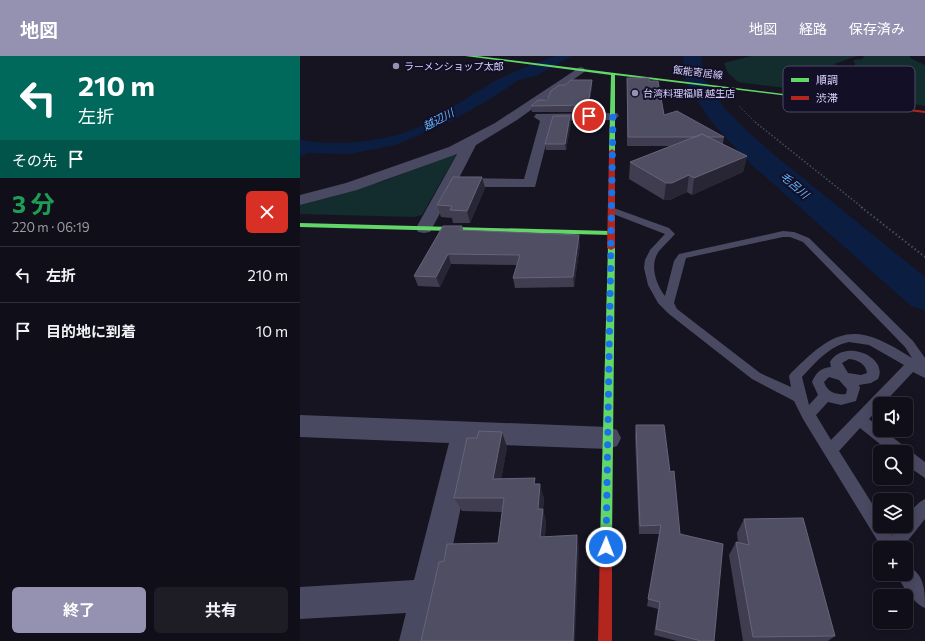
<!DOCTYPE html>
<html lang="ja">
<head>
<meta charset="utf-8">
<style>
	:root { --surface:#100f19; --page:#1e1d26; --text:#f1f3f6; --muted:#9c9ca2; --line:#302f38; --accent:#9591b1 }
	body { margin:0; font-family:Commissioner,"Noto Sans JP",sans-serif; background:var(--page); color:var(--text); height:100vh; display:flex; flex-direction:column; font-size:15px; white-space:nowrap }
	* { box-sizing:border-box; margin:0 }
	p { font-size:13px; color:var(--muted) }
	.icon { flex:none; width:22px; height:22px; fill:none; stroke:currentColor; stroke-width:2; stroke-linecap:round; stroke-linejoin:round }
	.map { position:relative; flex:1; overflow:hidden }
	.sheet { display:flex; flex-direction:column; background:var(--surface); width:300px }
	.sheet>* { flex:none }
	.banner { background:#00695c; color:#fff; overflow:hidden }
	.buttons { position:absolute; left:573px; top:341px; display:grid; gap:8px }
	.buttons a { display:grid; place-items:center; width:40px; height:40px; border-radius:6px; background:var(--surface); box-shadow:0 2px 10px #0003,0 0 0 1px var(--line); font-size:20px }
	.pin { position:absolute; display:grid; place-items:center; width:34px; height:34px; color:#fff; margin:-17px; border:2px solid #fff; border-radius:50%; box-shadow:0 1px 4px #0007 }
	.me { position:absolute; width:44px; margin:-22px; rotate:1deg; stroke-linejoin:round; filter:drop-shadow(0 0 3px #0008) }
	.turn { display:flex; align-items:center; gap:14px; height:84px; padding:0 12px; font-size:18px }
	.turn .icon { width:52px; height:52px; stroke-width:2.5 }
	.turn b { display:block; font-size:28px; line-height:34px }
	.then { display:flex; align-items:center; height:38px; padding:0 12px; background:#0003; gap:8px; font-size:15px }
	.round { display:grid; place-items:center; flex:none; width:42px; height:42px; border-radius:6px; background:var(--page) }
	.headline { display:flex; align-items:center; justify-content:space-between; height:68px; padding:0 12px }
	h1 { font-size:24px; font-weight:700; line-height:30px; color:#1e9e55 }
	.button { display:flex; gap:8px; margin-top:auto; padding:8px 12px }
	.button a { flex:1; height:46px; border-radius:6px; background:var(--accent); color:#fff; font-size:16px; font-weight:700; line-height:46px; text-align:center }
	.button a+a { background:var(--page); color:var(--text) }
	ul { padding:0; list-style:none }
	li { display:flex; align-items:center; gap:12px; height:56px; padding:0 12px; border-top:1px solid var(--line) }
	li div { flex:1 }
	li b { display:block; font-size:15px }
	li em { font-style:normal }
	header { display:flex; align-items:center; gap:24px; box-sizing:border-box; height:56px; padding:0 20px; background:var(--accent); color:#fff }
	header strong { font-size:19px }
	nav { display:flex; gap:22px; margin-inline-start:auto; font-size:14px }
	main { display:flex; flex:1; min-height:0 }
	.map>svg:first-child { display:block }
	.green { fill:#132c2d }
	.water { fill:#0b1e41 }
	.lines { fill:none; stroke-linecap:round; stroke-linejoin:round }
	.stream { fill:#0b1e41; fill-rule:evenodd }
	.river { fill:#0b1e41; fill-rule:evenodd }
	.path-far2 { stroke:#44505f; stroke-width:1; stroke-dasharray:1 1.5; stroke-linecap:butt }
	.path-far1 { stroke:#44505f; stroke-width:1.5; stroke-dasharray:1.5 2; stroke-linecap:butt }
	.path { stroke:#44505f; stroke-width:2; stroke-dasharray:1.5 2.5; stroke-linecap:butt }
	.lane { fill:#4a4962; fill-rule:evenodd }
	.street { fill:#4a4962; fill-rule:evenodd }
	.fast { fill:#63d668; fill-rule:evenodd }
	.jam { fill:#b3261e; fill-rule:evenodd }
	.wall { fill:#403d50 }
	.shaded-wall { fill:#282635 }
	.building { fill:#504e63; stroke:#66637b }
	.route { stroke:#1a73e8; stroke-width:7; stroke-dasharray:0 12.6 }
	.poi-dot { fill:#9591b1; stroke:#130f26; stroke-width:1.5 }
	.labels { text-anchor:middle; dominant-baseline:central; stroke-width:4; stroke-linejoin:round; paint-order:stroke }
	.far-poi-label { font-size:10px; fill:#d9d4ff; stroke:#130f26; text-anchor:start }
	.far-street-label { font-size:10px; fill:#d9d4ff; stroke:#130f26 }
	.far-water-label { font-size:11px; font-style:italic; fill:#62b6ff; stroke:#130f26 }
	.key { fill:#130f26; stroke:#4e4a67; stroke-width:1 }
	.key-label { font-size:11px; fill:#d9d4ff }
</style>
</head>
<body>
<header>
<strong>地図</strong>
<nav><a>地図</a><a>経路</a><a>保存済み</a></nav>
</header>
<main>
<section class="sheet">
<div class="banner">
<div class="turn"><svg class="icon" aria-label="left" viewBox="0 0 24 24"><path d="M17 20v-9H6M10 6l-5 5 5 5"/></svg><div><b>210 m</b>左折</div></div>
<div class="then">その先<svg class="icon" aria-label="arrive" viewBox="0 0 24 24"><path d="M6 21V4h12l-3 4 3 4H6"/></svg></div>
</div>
<div class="headline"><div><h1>3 分</h1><p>220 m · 06:19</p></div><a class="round" style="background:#d93025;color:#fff"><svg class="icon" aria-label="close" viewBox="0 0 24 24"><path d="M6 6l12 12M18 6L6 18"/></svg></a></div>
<ul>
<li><svg class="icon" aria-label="left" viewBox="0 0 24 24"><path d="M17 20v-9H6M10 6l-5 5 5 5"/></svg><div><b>左折</b></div><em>210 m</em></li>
<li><svg class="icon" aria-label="arrive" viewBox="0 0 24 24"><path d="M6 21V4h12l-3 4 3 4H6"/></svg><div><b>目的地に到着</b></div><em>10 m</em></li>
</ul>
<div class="button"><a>終了</a><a>共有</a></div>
</section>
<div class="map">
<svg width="625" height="585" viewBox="0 0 625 585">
	<rect width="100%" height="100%" fill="#161421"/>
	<!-- green -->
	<path class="green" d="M451,0h106l-23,8 12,6 8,-3 1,-3 -2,-4 9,-1 2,-3h46v2l15,7v41l-64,-11v3l-123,-16 -10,-9 -4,-10z
		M149,99h7l-34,60 -8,2 -114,-3v-10l84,-23z"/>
	<!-- water -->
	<path class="water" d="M256,0h16l-36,20 -17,4 -27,18 -39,22 -57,25 -47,9 -49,-1v-13c35,7 90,2 122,-15 25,-13 48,-30 73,-44 19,-10 40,-18 61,-25z"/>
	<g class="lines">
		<!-- stream -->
		<path class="stream" d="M12,92l4,1 -16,8v-3z"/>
		<!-- river -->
		<path class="river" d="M383,0h18l4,25 21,29 19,19 27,24 153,124v33l-14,-4 -159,-141 -25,-26 -17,-19 -25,-39z"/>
		<!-- path-far2 -->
		<path class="path-far2" d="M439,50l17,17"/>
		<!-- path-far1 -->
		<path class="path-far1" d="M455,66l108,86"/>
		<!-- path -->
		<path class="path" d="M561,151l64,50"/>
		<!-- lane -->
		<path class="lane" d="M311,151l58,21 6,6c-5,6 -11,11 -16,17 -10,14 -3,33 6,45l9,-35 5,-7 104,-23 11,1 15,6 104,103 12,17v20l-12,-6 -30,32h-3v3l-11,12 11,9v2h3l42,32v16l-19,-13v-13h-16l-30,-24 -21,23 41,65v10h7l5,9 7,-9h7c0,-11 9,-22 19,-27v20l-23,29h-20l-79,-129 -9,-18 -42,-22 -83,-65 -11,-11 -10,-18 -4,-17 1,-8 5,-10 15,-16 -57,-22v-4zM483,181h7l13,5 102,105 7,11c-57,-37 -75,-31 -121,15l-2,3 2,11 -31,-14 -83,-64 -3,-6 12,-45zM549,286l20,3 35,20 -73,75 -15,-25 12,-13 13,3 15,-4 4,-13 -1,-3 12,-2 7,-4c11,-23 -35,-41 -48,-17l1,5c-11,1 -15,6 -19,15l6,13 -9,10 -7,-28c13,-14 27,-31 47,-35zM549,303c9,1 17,5 18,14l-6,2 -13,-2 -6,-10zM529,321l10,3 8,9 -1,5c-10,1 -19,-2 -22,-12z
			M606,509c19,9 19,25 19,43 -12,-5 -23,-22 -28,-34h9z"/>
		<!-- street -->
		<path class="street" d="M280,11l4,1 1,2 -1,2 -67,48 -41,25 -17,33 65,1 16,-58 -6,-4 2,-3 81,-1 2,3 -6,4 -61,1 -17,66h-81l-24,45 -6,1 -6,-1 -2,-4 41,-74 -100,36 -57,15v-10l46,-12 103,-36 46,-24z
			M0,359l308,12 9,3 4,8 -4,8 -9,3 -134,-5 -41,197h-34l7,-28 -106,6v-32l114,-7 35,-137 -149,-6z"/>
		<!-- fast -->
		<path class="fast" d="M165,0h12l363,45 -2,1 -223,-27v76l-3,2 -3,-2 2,-76z
			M0,167l311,8 4,2 -4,2 -311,-8z
			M308,190h6l1,2 -3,293 -2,4 -4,2 -4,-2 -2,-4z"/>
		<!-- jam -->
		<path class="jam" d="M538,44l87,11v2l-89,-11v-2z
			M312,93l3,2v97l-4,2 -4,-2 2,-97z
			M306,479l4,2 2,4v100h-14l2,-100 2,-4z"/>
	</g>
	<!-- wall -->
	<path class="wall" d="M327,22l22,3 15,34 60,22 -1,7 24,12 -4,16 -51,23 -5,-3 -17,8h-6l-35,-21 1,-17 40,-16h-43z
		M292,30l-4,26h-56l-1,-6 16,-6z
		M270,60l1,6 -5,28h-20l-1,-6z
		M182,121l3,11 -15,35h-17l-1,-5 -11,-1 -4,-12z
		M162,170l1,4 117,14 -6,43 -59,1 -2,-10 4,-13 -66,-1 -11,23 -22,-1 -4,-10z
		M336,369l34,47 10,62 34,107h-37l-23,-6 4,-26 -11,-3 13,-72h-21l-4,-98z
		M207,391l-6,32 35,5 8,14 -1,12 3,12 -1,15 34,11 -135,13 54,-18 4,-31 -40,-1 -8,-13z
		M444,463l91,117 -7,5h-85l-14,-86 7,-13 2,1 -1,-10z"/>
	<!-- shaded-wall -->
	<path class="shaded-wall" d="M292,24v6l-4,26v-7z
		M270,60l1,6 -5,28 -1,-6z
		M447,100l-4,16 -51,23 2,-17z
		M389,119l-2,17 -17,8h-6l2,-17z
		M182,121l3,11 -15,35 -3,-12z
		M279,179l1,9 -6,43 -1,-10z
		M148,198l3,10 -11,23 -4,-10z
		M202,376l5,15 -8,46 -6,-14z
		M240,428l4,14 -1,12 3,12 -2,27 -4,-12 -2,-28z
		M277,479l2,13 -4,93h-2z"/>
	<!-- building -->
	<path class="building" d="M327,22h22v3h9l6,34 13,-4 47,26h-16l-6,-3 -6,3h-68z
		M271,24h21l-4,25 -57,1 7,-6h9l4,-9 8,-6h6z
		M253,60h17l-5,28h-20z
		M402,78l45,22 -53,22 -5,-3 -17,8h-6l-36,-21z
		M153,121h29l-15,34 -17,-1 2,-4 -15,-1z
		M143,170h19l-2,4 119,5 -6,42 -60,1 7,-23 -72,-1 -12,23 -22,-1z
		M336,369h28l6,47 4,-1 6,63 43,10 -9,97h-13l-45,-12 4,-27 -12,-3 13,-74 -21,1z
		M179,375l23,1 -9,47 42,-1 -1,6h6l-2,25h5l-3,28 37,-2 -4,106h-152l18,-79 5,-1 3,-17 51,-1 6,-45h-50l13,-60h10z
		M503,462l32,118 -82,1 -17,-95 13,3 -5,-26z"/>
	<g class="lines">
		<!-- route -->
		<path class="route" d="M289,60h24l-7,431"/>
	</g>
	<!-- markers -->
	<g class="poi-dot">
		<circle cx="96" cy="10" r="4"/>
		<circle cx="335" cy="37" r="4"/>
	</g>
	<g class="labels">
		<!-- far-poi labels -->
		<g class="far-poi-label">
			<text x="104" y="10">ラーメンショップ太郎</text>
			<text x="343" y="37">台湾料理福順 越生店</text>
		</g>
		<!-- far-street labels -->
		<g class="far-street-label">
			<text transform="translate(398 16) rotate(7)">飯能寄居線</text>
		</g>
		<!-- far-water labels -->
		<g class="far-water-label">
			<text transform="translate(138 63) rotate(-28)">越辺川</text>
			<text transform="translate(495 129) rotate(41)">毛呂川</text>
		</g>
	</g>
	<!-- legend -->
	<rect x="483" y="10" width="132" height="46" rx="6" class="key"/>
	<rect x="491" y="22" width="18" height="4" fill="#63d668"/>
	<rect x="491" y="40" width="18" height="4" fill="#b3261e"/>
	<g class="key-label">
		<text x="516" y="28">順調</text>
		<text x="516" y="46">渋滞</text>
	</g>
</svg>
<div class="buttons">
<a><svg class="icon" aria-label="sound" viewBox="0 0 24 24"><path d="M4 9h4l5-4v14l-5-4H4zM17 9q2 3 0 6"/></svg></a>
<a><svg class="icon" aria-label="search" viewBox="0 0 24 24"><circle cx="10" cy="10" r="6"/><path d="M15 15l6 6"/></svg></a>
<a><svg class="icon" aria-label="layers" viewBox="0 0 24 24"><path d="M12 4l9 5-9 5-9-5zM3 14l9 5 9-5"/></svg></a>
<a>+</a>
<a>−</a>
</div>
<div class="pin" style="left:289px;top:60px;background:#d93025"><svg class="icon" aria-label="arrive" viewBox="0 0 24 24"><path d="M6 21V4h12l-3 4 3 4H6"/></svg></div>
<svg class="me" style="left:306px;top:491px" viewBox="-20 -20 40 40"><circle r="17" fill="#1a73e8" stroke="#fff" stroke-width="3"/><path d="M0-11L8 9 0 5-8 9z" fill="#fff"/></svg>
</div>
</main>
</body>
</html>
